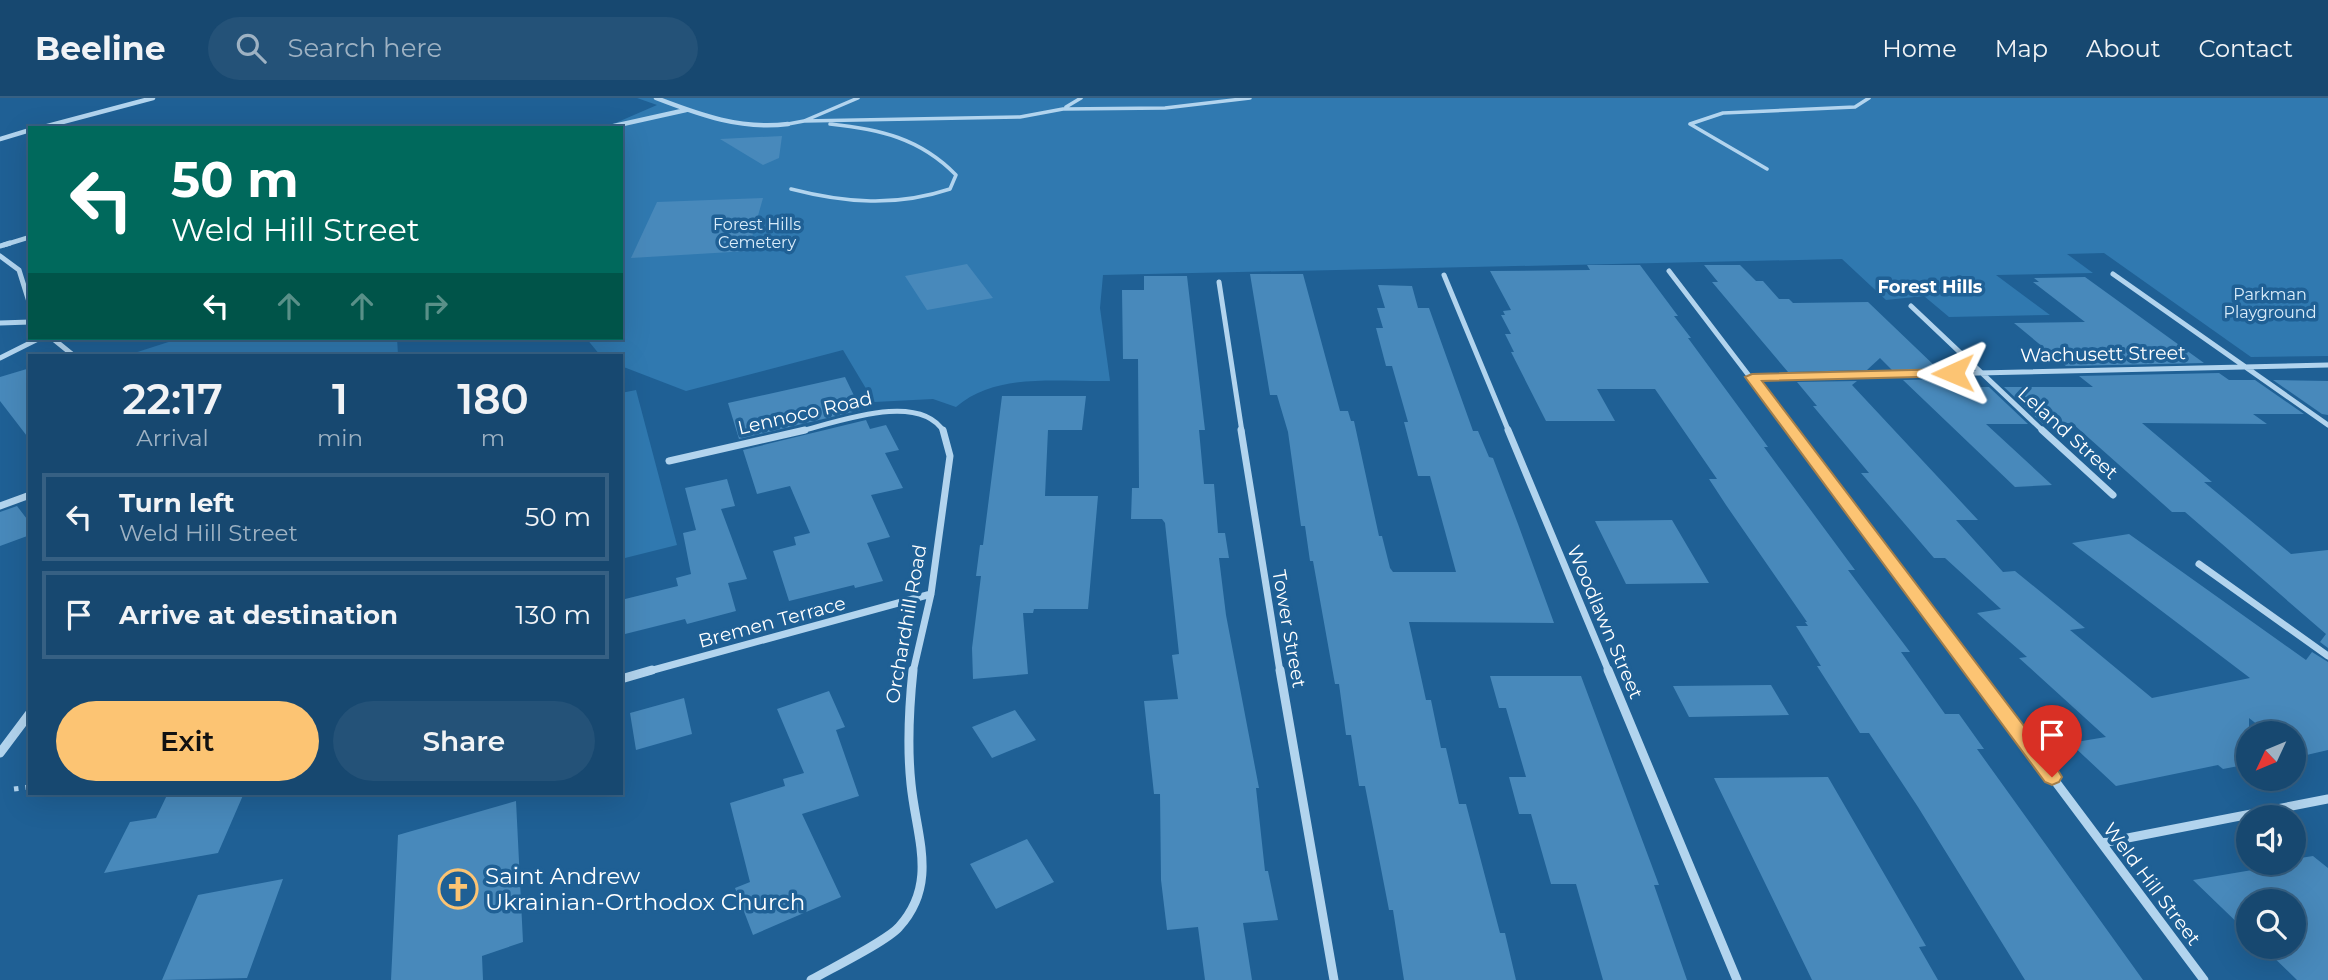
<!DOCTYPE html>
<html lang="en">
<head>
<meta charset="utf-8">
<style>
	:root { --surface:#174870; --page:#245278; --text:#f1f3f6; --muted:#9eb2c3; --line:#366083; --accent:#fcc473 }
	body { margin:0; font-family:Montserrat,sans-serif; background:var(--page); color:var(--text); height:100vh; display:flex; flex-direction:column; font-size:26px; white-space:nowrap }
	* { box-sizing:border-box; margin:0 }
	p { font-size:23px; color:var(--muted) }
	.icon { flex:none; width:38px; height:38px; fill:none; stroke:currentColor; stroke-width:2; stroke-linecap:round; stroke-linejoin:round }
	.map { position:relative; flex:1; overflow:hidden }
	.panel { position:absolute; left:28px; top:256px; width:595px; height:441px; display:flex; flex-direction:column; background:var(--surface); border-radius:0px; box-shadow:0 7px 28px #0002,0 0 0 2px var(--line) }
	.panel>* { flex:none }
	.guide { position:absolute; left:28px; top:28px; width:595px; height:214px; border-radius:0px; box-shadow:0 7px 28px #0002,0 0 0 2px var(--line); background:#00695c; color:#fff; overflow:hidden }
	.needle { width:46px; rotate:226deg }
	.buttons { position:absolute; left:2236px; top:623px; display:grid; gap:14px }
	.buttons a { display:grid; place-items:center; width:70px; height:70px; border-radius:50%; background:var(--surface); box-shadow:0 7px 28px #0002,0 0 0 2px var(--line); font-size:35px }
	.pin { position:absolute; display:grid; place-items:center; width:60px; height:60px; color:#fff; margin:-72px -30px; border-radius:50% 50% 50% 0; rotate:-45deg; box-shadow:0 0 7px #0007 }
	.pin .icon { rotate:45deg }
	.me { position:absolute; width:77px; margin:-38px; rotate:269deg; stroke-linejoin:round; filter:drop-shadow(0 0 5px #0008) }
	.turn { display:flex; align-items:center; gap:24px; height:147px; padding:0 28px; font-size:32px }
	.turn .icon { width:91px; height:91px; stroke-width:2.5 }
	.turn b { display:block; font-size:49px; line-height:60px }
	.lanes { display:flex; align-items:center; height:66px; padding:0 28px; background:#0003; justify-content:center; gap:35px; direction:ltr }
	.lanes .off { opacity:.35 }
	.eta { display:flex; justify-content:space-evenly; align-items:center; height:119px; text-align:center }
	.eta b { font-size:42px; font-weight:600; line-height:49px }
	.button { display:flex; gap:14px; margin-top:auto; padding:14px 28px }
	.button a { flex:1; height:80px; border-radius:42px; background:var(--accent); color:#111; font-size:28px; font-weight:600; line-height:80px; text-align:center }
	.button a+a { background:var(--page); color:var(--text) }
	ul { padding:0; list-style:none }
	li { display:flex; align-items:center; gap:21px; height:88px; margin:0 14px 10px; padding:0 14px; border:4px solid var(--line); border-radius:0px }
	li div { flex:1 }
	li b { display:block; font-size:26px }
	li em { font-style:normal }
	header { display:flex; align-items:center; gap:42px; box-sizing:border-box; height:98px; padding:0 35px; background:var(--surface); border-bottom:2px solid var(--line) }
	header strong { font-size:33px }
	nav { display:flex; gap:38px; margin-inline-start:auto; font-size:24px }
	.search { width:490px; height:63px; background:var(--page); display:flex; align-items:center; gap:18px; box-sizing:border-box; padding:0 24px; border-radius:38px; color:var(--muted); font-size:26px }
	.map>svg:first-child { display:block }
	.green { fill:#3079b0 }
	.building { fill:#4889bb }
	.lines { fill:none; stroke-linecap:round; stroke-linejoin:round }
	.path { stroke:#b2d4ee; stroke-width:5; stroke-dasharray:4.5 7; stroke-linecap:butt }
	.lane { stroke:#b2d4ee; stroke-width:3.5 }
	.street-far3 { stroke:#b2d4ee; stroke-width:4.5 }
	.street-far2 { stroke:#b2d4ee; stroke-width:5 }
	.street-far1 { stroke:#b2d4ee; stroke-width:7 }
	.street { stroke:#b2d4ee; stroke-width:9 }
	.route { fill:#fcc473; stroke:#a47f4b; stroke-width:2 }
	.labels { text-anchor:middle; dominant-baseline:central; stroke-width:7; stroke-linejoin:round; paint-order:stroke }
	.far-park-label { font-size:16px; fill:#d9ecfa; stroke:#1f6095 }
	.far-neighbourhood-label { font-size:18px; font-weight:bold; fill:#fff; stroke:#1f6095 }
	.street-label { font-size:19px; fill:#fff; stroke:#1f6095 }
	.near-poi-label { font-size:23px; fill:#fff; stroke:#1f6095; text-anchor:start }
</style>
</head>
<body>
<header>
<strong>Beeline</strong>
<div class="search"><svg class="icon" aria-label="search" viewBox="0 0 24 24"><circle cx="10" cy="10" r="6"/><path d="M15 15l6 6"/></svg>Search here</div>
<nav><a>Home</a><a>Map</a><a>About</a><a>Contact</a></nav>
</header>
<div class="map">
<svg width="2328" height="882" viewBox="0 0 2328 882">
	<rect width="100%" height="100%" fill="#1f6095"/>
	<!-- green -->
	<path class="green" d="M637,0h1691v258l-77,1 -147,-104 -37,1 26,19 -97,2 54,40 -101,2 -25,-21 -38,4 -44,-41 -739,16 -3,33 10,73c-52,1 -113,-9 -154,26l-23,-8 -59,3 -31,-52 -157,41 -65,-25v-11h-21l-14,-17h35v-210h-17l53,-23z
		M181,240h216l1,17h-270z
		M636,292l41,155 -56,14v-166z"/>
	<!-- building -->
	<path class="building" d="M782,38l-3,22 -16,7 -43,-26z
		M763,100l-15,53 -117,7 26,-56z
		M967,166l26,34 -66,12 -22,-34z
		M1587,167h53l38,51h-4l17,22h-3l80,109h-4l91,123h-7l62,82h-9l44,62h14l25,35h-7l166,231h-118l-107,-173 -49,-74h-9l-43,-67h4l-25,-40h12l-3,-4h2l-81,-117 -17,-26h8l-62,-90h-58l18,32h-69l-35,-69h3l-9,-18h6l-10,-19h4l-2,-4 8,-1 -21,-39 100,-1z
		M1704,167h36l16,16h7l16,18h10l4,4 75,-1 70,67 -46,1 -12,-12 -13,12 -79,2 -76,-90h6z
		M1250,176h53l37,137h8l3,10h3l25,115h3l8,32 3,4h63l-26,-96h-12l-14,-54h4l-16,-56h-6l-10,-38h7l-6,-20h8l-7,-23 34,1 6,22h11l44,123h5l11,26 4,1 25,66 36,99 -145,-1 17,78h5l10,48h5l13,56h7l34,129h5l11,47h-112l-11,-70h-4l-24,-124h-6l-8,-51h-5l-7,-51h-4l-22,-123h-3l-5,-35h-4l-13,-94 -11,-37h-7z
		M1144,178h43l18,154h-6l5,54h10l4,49h7l4,25h-10l7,57 33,173h-3l9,83h3l10,49 -35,3 9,57h-47l-7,-53 -31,3 -6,-50 -1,-86h-6l-10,-93 34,-2 -6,-44 7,-1 -14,-131 -3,-4h-31l1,-31h7l-1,-129h-15l-1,-69h22z
		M2085,179l119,86 -138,3 -52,-43 71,-1 -52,-40h6l-5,-4z
		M30,270v72l-30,-39v-24z
		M2219,275l10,7h26l49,34h-51l14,10 -125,-1 70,59h-8l87,72 37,-4v98l-8,-6 6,-8 -141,-122h-13l-100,-89 -29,1 -39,-37h89l-14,-11z
		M845,279l16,33 -122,29 -11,-36z
		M1949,281l8,8h32l39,37h-42l66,61 -37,2 -112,-107z
		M2273,282l55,1v34l-6,-1z
		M1857,283l-5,4 126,135h-22l47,52 12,-1 70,57 -15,2 82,68 98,-20 -178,-135 57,-9 177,126 6,-8 16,10v88l-30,7 -4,-3v-21h-26l-19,-15v46l-26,5 -5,-4 -102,21 -46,-43 36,-6 -87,-79 8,-1 -50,-44 24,-4 -56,-51h-11l-73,-85h8l-56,-67h4l-20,-24z
		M1002,298h84l-4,34h-34l-3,66h53l-10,113h-54l-1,4h-10l5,61 -55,5 -1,-31 9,-72h-5l4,-31h3z
		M866,322l4,9 16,-4 13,25 -14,3 18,35 -32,7 19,42 -23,6 16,38 -28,7 -1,-3 -65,16 -16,-50 23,-6 -2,-8 16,-4 -20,-47 -33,8 -14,-44z
		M727,381l8,27 -14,3 26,70 -19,4 8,28 -49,13 -2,-5 -64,16v-35l57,-14 -2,-8 15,-4 -8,-41 13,-3 -11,-42z
		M17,408l13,17v12l-30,11v-34z
		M1672,422l37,63 -83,1 -31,-63z
		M1490,578h91l78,209h-5l33,95h-84l-27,-96h-25l-20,-70h-12l-10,-37h17l-20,-69h-7z
		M1771,587l18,30 -100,2 -16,-31z
		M829,593l16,36 -9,3 23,66 -57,18 39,83 -88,38 -18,-47 15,-6 -20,-79 55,-17 -2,-7 21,-6 -27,-64z
		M684,600l8,36 -56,16 -6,-37z
		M1015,612l21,30 -44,18 -20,-31z
		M1828,679l98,169 -7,1 19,33h-126l-98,-202z
		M168,695h76l-26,60 -114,20 26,-51 26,-4z
		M516,703l7,141 -41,14 1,24h-92l7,-145z
		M1027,741l27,43 -58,27 -26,-45z
		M2313,758l15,12v112h-31l-34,-33h31v-46h-45v33l-56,-54 77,-13 -3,-3 10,-1h17v-4z
		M283,781l-36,99 -85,2 36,-85z"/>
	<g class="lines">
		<!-- path -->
		<path class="path" d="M14,691l16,-2"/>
		<!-- lane -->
		<path class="lane" d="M1066,9l15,-9
			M804,23l216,-4 43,-8 102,-1 85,-10
			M788,26l16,-3 54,-23
			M1767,71l-77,-45 33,-11 132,-6 14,-9
			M791,91c54,14 105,18 159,0l6,-14c-36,-37 -77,-46 -126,-51"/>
		<!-- street-far3 -->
		<path class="street-far3" d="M656,0c44,17 85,32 132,26
			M40,30l113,-30
			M605,30l81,-18
			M0,41l30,-9
			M4,147l26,-8"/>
		<!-- street-far2 -->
		<path class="street-far2" d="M0,148l10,-3
			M0,158l19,14 11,35
			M1669,173l123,161
			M2113,176l215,151
			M1444,177l65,157
			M1219,184l23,150
			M1911,208l133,126
			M0,225l30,-1
			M52,240l21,17
			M0,260l40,-20
			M1752,280l576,-13
			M797,334c38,-9 122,-42 147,0"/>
		<!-- street-far1 -->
		<path class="street-far1" d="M1241,332l39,242
			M1508,332l101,242
			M1791,332l182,242
			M2042,332l71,65
			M669,363l136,-31
			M0,408l30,-11
			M2199,466l129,92
			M646,574l285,-78
			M913,574l18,-78 19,-138 -7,-26"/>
		<!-- street -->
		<path class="street" d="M1280,572l54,310
			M1608,572l129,310
			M1972,572l232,310
			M621,581l31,-9
			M0,655l30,-40
			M2102,745l226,-44
			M811,882c19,-11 76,-39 88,-53 40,-44 17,-91 12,-143 -4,-38 -2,-76 2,-114"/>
	</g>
	<!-- route -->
	<path class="route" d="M1953,271l5,1v6l-196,5 297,391 3,5 -3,5 -7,3 -7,-3 -300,-405 7,-3z"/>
	<!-- icons -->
	<defs>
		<g id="church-ring" transform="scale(2.0125)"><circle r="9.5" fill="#1f6095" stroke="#fcc473" stroke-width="1.5"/><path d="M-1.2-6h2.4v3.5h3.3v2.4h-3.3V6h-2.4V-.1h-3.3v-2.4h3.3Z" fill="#fcc473"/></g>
	</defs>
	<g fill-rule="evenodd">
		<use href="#church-ring" x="458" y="791"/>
	</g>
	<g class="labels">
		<!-- far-park labels -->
		<g class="far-park-label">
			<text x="757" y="126">Forest Hills<tspan x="757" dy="18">Cemetery</tspan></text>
			<text x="2270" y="196">Parkman<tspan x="2270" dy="18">Playground</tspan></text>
		</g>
		<!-- far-neighbourhood labels -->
		<g class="far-neighbourhood-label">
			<text x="1930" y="189">Forest Hills</text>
		</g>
		<!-- street labels -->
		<g class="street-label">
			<text transform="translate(2103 256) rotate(-1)">Wachusett Street</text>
			<text transform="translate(805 315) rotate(-13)">Lennoco Road</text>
			<text transform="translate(2068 335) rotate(42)">Leland Street</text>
			<text transform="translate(772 524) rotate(-15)">Bremen Terrace</text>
			<text transform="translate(1605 524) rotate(67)">Woodlawn Street</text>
			<text transform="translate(906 526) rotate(-80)">Orchardhill Road</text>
			<text transform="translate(1289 531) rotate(80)">Tower Street</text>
			<text transform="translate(2152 786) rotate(53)">Weld Hill Street</text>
		</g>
		<!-- near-poi labels -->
		<g class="near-poi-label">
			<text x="485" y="778">Saint Andrew<tspan x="485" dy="26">Ukrainian-Orthodox Church</tspan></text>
		</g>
	</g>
</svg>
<div class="buttons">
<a><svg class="needle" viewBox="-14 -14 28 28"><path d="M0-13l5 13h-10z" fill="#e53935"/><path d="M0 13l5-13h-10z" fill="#9eb2c3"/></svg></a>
<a><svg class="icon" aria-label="sound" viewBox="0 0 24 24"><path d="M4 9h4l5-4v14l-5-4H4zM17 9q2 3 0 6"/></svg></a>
<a><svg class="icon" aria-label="search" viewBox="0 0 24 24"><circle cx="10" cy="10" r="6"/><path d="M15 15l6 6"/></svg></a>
</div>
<div class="pin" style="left:2052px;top:679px;background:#d93025"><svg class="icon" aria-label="arrive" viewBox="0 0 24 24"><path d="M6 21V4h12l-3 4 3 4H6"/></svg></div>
<svg class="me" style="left:1953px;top:275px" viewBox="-20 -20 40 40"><path d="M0-17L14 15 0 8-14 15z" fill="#fcc473" stroke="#fff" stroke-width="4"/></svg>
<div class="guide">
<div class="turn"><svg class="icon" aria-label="left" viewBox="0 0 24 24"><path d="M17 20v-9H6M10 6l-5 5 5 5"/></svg><div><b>50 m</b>Weld Hill Street</div></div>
<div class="lanes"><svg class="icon" aria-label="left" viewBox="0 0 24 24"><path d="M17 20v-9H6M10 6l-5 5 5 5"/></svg><svg class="icon off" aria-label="ahead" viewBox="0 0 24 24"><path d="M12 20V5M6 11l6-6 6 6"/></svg><svg class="icon off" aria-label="ahead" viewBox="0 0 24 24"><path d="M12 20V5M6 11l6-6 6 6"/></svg><svg class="icon off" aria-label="right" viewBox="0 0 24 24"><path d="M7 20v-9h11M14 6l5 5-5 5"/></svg></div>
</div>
<section class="panel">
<div class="eta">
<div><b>22:17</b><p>Arrival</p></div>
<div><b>1</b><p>min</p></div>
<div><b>180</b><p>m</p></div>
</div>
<ul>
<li><svg class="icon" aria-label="left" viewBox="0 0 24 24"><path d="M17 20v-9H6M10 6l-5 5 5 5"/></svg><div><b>Turn left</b><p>Weld Hill Street</p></div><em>50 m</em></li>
<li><svg class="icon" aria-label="arrive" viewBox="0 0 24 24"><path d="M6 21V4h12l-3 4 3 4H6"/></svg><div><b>Arrive at destination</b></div><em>130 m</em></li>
</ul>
<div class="button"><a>Exit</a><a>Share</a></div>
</section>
</div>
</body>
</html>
